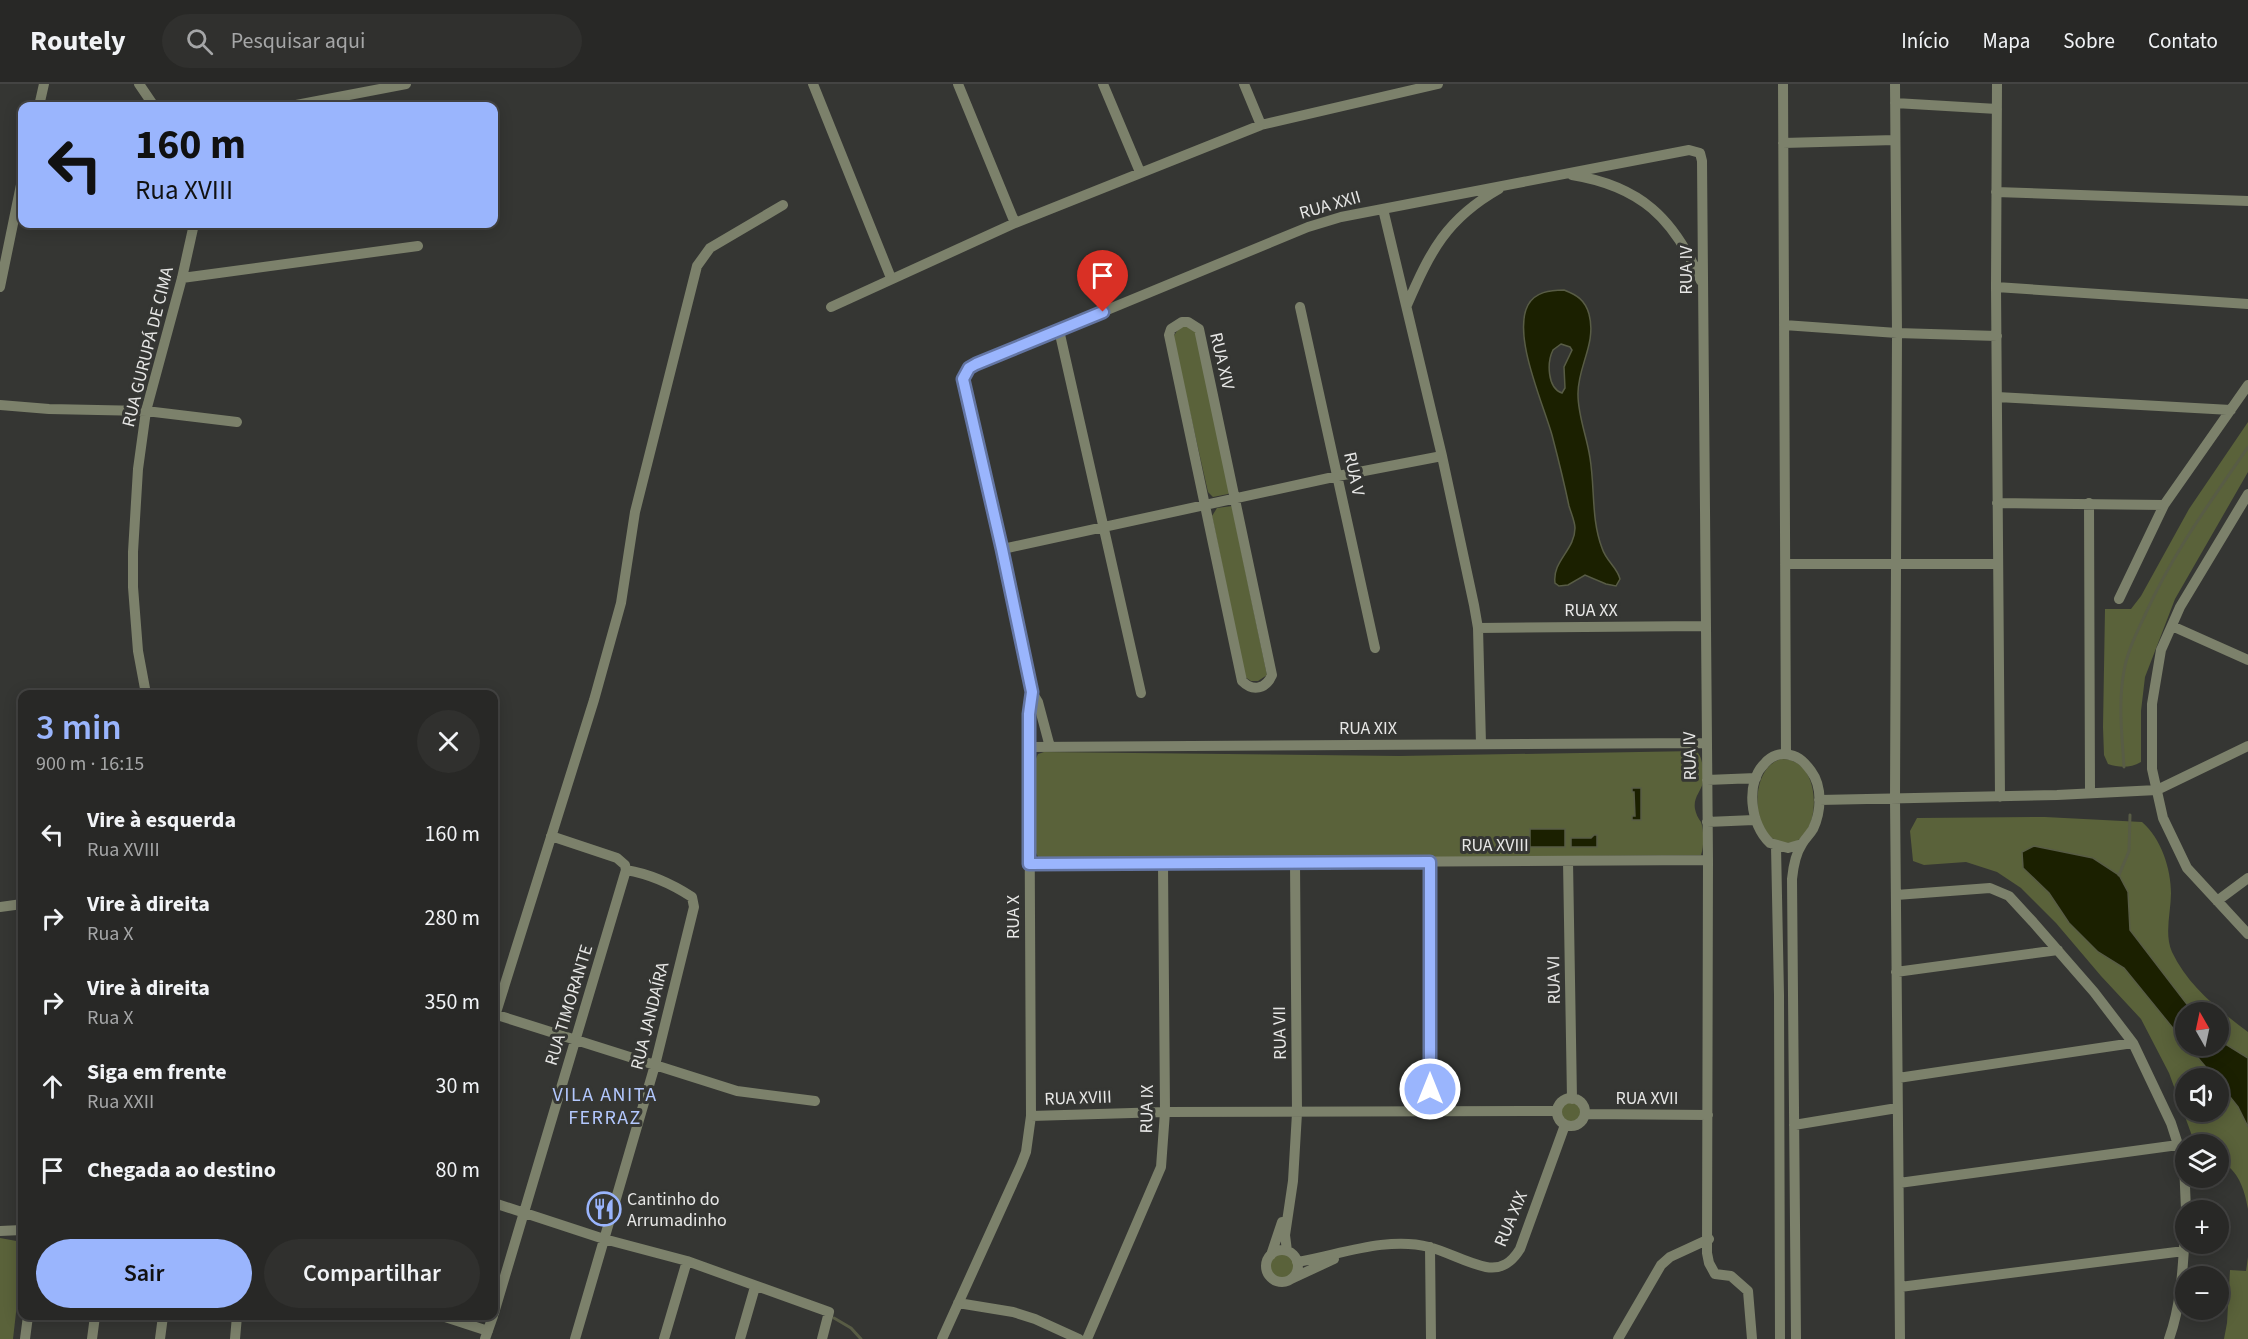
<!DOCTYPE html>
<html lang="pt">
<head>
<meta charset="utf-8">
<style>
	:root { --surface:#282826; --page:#30302e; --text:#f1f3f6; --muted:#a5a6a7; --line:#444443; --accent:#9ab5fd }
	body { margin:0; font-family:"Source Sans 3",sans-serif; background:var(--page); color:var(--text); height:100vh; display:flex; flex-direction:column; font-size:22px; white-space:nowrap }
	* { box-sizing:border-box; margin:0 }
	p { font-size:20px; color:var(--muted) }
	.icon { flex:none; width:33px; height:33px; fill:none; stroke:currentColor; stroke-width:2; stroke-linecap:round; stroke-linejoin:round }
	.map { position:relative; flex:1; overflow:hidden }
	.side { position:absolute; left:18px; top:606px; width:480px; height:630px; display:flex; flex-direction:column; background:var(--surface); border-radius:12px; box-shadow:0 3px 15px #0003,0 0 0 2px var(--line) }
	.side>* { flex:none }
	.banner { position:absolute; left:18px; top:18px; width:480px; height:126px; border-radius:12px; box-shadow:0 3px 15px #0003,0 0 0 2px var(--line); background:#9ab5fd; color:#111; overflow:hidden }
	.needle { width:39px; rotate:351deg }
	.buttons { position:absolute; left:2175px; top:918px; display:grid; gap:12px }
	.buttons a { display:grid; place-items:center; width:54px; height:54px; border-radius:50%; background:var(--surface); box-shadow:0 3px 15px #0003,0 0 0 2px var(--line); font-size:30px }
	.pin { position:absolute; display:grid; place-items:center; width:51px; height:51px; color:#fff; margin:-62px -26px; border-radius:50% 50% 50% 0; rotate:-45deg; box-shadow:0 0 6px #0007 }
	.pin .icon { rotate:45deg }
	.me { position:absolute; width:66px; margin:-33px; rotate:0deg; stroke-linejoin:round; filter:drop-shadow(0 0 4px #0008) }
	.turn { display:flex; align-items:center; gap:21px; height:126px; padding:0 18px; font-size:27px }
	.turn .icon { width:78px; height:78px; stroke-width:2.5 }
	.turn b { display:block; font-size:42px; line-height:51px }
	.round { display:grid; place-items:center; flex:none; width:63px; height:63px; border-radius:32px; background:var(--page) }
	.headline { display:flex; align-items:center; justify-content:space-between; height:102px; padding:0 18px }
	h1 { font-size:36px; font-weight:600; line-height:45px; color:var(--accent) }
	.action { display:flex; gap:12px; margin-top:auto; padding:12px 18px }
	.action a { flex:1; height:69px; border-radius:36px; background:var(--accent); color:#111; font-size:24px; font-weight:600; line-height:69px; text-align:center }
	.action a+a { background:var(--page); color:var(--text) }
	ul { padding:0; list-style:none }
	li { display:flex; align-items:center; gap:18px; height:84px; padding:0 18px }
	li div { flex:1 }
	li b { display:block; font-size:22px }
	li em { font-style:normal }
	header { display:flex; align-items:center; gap:36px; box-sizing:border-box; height:84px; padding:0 30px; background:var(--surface); border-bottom:2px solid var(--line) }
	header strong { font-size:28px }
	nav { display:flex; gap:33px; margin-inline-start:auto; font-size:21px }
	.search { width:420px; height:54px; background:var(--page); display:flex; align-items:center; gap:15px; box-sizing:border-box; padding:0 21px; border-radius:33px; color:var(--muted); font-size:22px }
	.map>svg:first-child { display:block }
	.green { fill:#5a623a }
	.water { fill:#1b2000; stroke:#585c45; stroke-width:1.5; fill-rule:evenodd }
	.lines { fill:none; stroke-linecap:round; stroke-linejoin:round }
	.stream { stroke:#585c45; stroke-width:3 }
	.minor { stroke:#7c816b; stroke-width:10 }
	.route-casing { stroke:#6476a4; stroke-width:15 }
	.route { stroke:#9ab5fd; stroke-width:10 }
	.labels { text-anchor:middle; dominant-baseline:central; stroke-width:6; stroke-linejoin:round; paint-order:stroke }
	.street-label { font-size:18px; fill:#e7e7e6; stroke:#353633 }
	.poi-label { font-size:18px; fill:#e7e7e6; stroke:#353633; text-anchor:start }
	.neighbourhood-label { font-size:20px; letter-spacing:1.5px; fill:#b3c8fe; stroke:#353633 }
</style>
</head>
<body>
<header>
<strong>Routely</strong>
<div class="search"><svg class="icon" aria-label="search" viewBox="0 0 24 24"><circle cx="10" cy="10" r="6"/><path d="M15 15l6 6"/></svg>Pesquisar aqui</div>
<nav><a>Início</a><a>Mapa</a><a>Sobre</a><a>Contato</a></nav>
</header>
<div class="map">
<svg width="2248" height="1255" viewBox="0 0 2248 1255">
	<rect width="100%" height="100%" fill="#353633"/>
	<!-- green -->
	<path class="green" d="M1186,242l10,6 35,159 -3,3 -15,3 -5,-5 -35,-155 6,-9z
		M2248,338v50l-73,127 -30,78 -4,34v51c-11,6 -21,6 -33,2l-4,-9 -1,-28 2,-118h26l10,-13 48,-87z
		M1232,422l35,169 -9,6h-7l-6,-4 -33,-161 5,-8z
		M1696,667c7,5 8,22 7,31 -2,10 -10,15 -8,27 1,5 3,9 6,13 3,8 3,25 0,33l-661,6 -4,-8 -1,-92 3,-7 6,-2 355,4z
		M1781,675c43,-1 40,76 13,83 -42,11 -50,-72 -13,-83z
		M2045,733l97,5c19,16 29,47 29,71 0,19 -7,41 1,59 16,34 48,59 76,80v26l-29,-18 -1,-28h-25l-63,-82 -2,-38 -105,-24 26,25 20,30 29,29 26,16 61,75 1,3h2l27,32h-29v34h32l1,-29 19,24 10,20v82c-4,-21 -9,-38 -29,-49l-1,-16h-23l-26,-71 -28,-54 -40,-43 -45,-53 -35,-35 -24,-16 -31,-10 -42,3 -11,-4 -3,-30 7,-13z
		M1559 1029a12 12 0 1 1 24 0a12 12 0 1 1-24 0Z
		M0,1154l22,4v18l-9,79h-13z
		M1269 1182a13 13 0 1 1 26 0a13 13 0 1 1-26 0Z
		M2248,1173v82h-24l3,-16 3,-53 16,1z"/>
	<!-- water -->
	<path class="water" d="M1564,206c13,5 21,10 25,24 8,30 -12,53 -11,81 0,21 9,42 12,63 5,30 1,61 12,90 4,13 15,19 18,31l-4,7 -10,-2 -21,-9 -17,10 -9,1 -4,-3c-3,-22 20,-33 20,-55 0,-6 -4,-15 -6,-22 -5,-24 -11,-48 -17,-71 -9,-32 -40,-100 -24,-130 7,-13 22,-15 36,-15zM1561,260l9,3 2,3 -8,17 1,21 -3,5c-15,-5 -15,-31 -9,-43z
		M1632,704h9v32h-9v-4h3l-1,-24h-2z
		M1530,745h35v18h-35z
		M1594,751h3v12h-26v-9h20z
		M2034,762l59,12 26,17 9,17 2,38 63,82h-7l-1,31 -61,-75 -26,-16 -29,-29 -20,-30 -26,-25 -1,-16z
		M2219,956l29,18v69l-10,-20 -19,-24 -1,-5h-3l-27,-32h30z"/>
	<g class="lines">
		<!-- stream -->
		<path class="stream" d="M2124,683c-2,-32 -6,-64 0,-96 3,-19 13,-39 21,-56 29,-64 64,-111 103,-168
			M2119,791l10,-24 1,-36
			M834,1234l17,10 10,11"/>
		<!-- minor -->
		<path class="minor" d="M139,0l15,22
			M813,0l78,194
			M958,0l57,139
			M1103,0l37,88
			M1244,0l17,41
			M1783,0l3,670
			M1895,0l2,249 -2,466 5,540
			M1997,0l-1,203 4,510
			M1895,19l102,6
			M39,22l5,-22
			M291,22l115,-22
			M1783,59l112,-3
			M1572,91c68,11 102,43 129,106
			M1996,108l252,9
			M1383,125l59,247 32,149 4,23 3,116
			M182,194l236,-32
			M0,203l22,-107
			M1996,203l252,17
			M1407,221c23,-53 39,-86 92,-116
			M831,223l184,-84 246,-98 177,-41
			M1300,223l75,341
			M1182,238h6l11,7 73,346c-6,14 -19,17 -30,6l-73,-346 2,-6z
			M1784,241l113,8 100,3
			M1059,246l82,363
			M1997,313l234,13
			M0,321l49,4 97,2 91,11
			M2248,410l-68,113 -19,43 -9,54v65l11,49 24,50 61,66
			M1997,419l167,2
			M2089,419l1,290
			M1003,465l335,-73 104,-20
			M1785,480h213
			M2119,515l45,-94 84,-120
			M2172,542l76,34
			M1478,544l227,-2
			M1032,608l6,10 12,45
			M146,610l-8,-43 -5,-64v-35l5,-83 8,-58 36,-133 12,-54
			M1030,663l676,-4
			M1707,696l49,-2
			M1819,716l238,-5 100,-5 91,-44
			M1707,738l47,-2
			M1776,762l3,149 1,344
			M1568,777l4,238
			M1029,780l679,-4
			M1896,811l94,-7 19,8 24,26 61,70 39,51 38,80 13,40 2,47
			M2217,817l31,-23
			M0,823l22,-3
			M1896,888l162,-22
			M494,930l243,77 78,10
			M494,935l100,-319 27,-97 14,-91 62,-246 13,-18 73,-43
			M1898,994l235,-35
			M1557 1028a14 14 0 1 1 28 0a14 14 0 1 1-28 0Z
			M1430,1027v-249
			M1585,1030l123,1
			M1031,1032l134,-4 392,-1
			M1794,1041l103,-17
			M1899,1099l279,-38
			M494,1119l110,36 83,22 142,51 -7,27
			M0,1147l22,-1
			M1430,1163l1,92
			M1266 1182a16 16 0 1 1 32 0a16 16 0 1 1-32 0Z
			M1287,1167l-2,-16 8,-54 4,-68 -2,-250
			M1271,1171l11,-33
			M1297,1178c42,-7 90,-26 132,-15 19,5 37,16 57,20 16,3 26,-5 34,-18l45,-124
			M1291,1195l43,-20
			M1900,1203l284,-36
			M958,1219l55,9 22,7 44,20
			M494,1229l132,-443 -1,-5 -8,-7 -66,-22
			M442,1232l46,15
			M25,1255l3,-23
			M92,1255l3,-23
			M160,1255l3,-23
			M235,1255l2,-23
			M485,1255l8,-23
			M575,1255l80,-274 39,-158 -2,-10c-20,-13 -42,-23 -66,-27
			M664,1255l23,-78
			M740,1255l15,-52
			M942,1255l79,-174 5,-13 5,-36 -2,-402 3,-22 -29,-143 -39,-164 1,-12 11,-9 332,-137 33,-10 348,-67 11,3 2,8 6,699 -1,393 2,10 6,11 16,2 17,15 4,48
			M1087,1255l74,-172 4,-55 -2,-248
			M1618,1255l43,-74 9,-8 39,-18
			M1796,1255l-4,-460c1,-10 4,-26 10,-35 3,-5 8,-10 11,-15 8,-17 10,-42 -2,-58 -6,-8 -11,-14 -21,-16 -9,-3 -19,1 -25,8 -20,19 -15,62 5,80l18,5 14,-4
			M2169,1255c14,-39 14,-81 17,-122"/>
	</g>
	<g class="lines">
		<!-- route casing -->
		<g class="route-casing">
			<path id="route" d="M1103,228l-127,52 -7,4 -6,11 39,170 30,143 -3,22v150l401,-2v227"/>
		</g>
		<!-- route -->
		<use href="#route" class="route"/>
	</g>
	<!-- icons -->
	<defs>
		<g id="restaurant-ring" transform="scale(1.725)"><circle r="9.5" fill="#353633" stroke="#9ab5fd" stroke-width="1.5"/><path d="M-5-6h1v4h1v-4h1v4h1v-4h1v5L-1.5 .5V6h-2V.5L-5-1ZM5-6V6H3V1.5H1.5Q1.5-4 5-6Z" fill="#9ab5fd"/></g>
	</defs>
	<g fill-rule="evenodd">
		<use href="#restaurant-ring" x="604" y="1125"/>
	</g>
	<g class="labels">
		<!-- street labels -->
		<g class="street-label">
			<text transform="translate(1330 121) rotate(-16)">RUA XXII</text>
			<text transform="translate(1686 186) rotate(-90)">RUA IV</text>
			<text transform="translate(148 263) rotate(-76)">RUA GURUPÁ DE CIMA</text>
			<text transform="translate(1222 277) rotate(77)">RUA XIV</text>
			<text transform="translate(1354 390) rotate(78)">RUA V</text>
			<text x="1591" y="526">RUA XX</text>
			<text x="1368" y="644">RUA XIX</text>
			<text transform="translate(1690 672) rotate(-91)">RUA IV</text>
			<text x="1495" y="761">RUA XVIII</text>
			<text transform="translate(1013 833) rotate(-90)">RUA X</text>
			<text transform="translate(1554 896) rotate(-91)">RUA VI</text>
			<text transform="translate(569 921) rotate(-73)">RUA TIMORANTE</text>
			<text transform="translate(650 932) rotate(-76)">RUA JANDAÍRA</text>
			<text transform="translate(1280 949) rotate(-91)">RUA VII</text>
			<text transform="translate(1078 1014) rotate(-2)">RUA XVIII</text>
			<text x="1647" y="1014">RUA XVII</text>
			<text transform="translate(1147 1025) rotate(-89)">RUA IX</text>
			<text transform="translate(1511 1135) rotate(-67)">RUA XIX</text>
		</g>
		<!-- poi labels -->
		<g class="poi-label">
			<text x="627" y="1115">Cantinho do<tspan x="627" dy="21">Arrumadinho</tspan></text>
		</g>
		<!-- neighbourhood labels -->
		<g class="neighbourhood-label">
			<text x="605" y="1011">VILA ANITA<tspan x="605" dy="23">FERRAZ</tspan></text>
		</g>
	</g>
</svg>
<div class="buttons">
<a><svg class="needle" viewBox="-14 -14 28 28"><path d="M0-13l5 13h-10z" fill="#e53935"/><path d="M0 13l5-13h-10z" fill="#a5a6a7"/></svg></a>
<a><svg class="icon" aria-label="sound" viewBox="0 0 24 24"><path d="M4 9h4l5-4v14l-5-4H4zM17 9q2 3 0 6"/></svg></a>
<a><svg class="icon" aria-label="layers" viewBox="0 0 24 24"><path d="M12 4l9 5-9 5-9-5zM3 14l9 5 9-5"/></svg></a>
<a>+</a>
<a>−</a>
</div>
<div class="pin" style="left:1103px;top:228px;background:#d93025"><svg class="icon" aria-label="arrive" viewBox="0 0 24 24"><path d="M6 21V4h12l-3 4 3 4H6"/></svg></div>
<svg class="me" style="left:1430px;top:1005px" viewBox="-20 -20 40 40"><circle r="17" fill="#9ab5fd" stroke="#fff" stroke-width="3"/><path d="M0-11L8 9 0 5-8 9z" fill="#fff"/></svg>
<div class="banner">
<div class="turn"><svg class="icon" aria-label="left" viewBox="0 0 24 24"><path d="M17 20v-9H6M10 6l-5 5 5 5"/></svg><div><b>160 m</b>Rua XVIII</div></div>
</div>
<section class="side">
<div class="headline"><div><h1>3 min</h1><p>900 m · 16:15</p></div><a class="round"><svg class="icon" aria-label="close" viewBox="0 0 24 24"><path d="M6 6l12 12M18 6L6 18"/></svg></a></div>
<ul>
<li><svg class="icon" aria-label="left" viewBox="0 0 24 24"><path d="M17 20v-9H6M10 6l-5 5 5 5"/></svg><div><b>Vire à esquerda</b><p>Rua XVIII</p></div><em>160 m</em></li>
<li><svg class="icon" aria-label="right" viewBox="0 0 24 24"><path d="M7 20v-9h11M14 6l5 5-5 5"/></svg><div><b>Vire à direita</b><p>Rua X</p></div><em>280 m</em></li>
<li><svg class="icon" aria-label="right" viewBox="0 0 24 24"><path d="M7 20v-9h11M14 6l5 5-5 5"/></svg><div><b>Vire à direita</b><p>Rua X</p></div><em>350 m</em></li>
<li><svg class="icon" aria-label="ahead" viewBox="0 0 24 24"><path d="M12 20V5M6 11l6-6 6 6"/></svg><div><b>Siga em frente</b><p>Rua XXII</p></div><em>30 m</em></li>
<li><svg class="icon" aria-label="arrive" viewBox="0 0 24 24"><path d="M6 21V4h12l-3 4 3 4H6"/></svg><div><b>Chegada ao destino</b></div><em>80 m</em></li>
</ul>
<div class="action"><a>Sair</a><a>Compartilhar</a></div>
</section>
</div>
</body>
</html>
